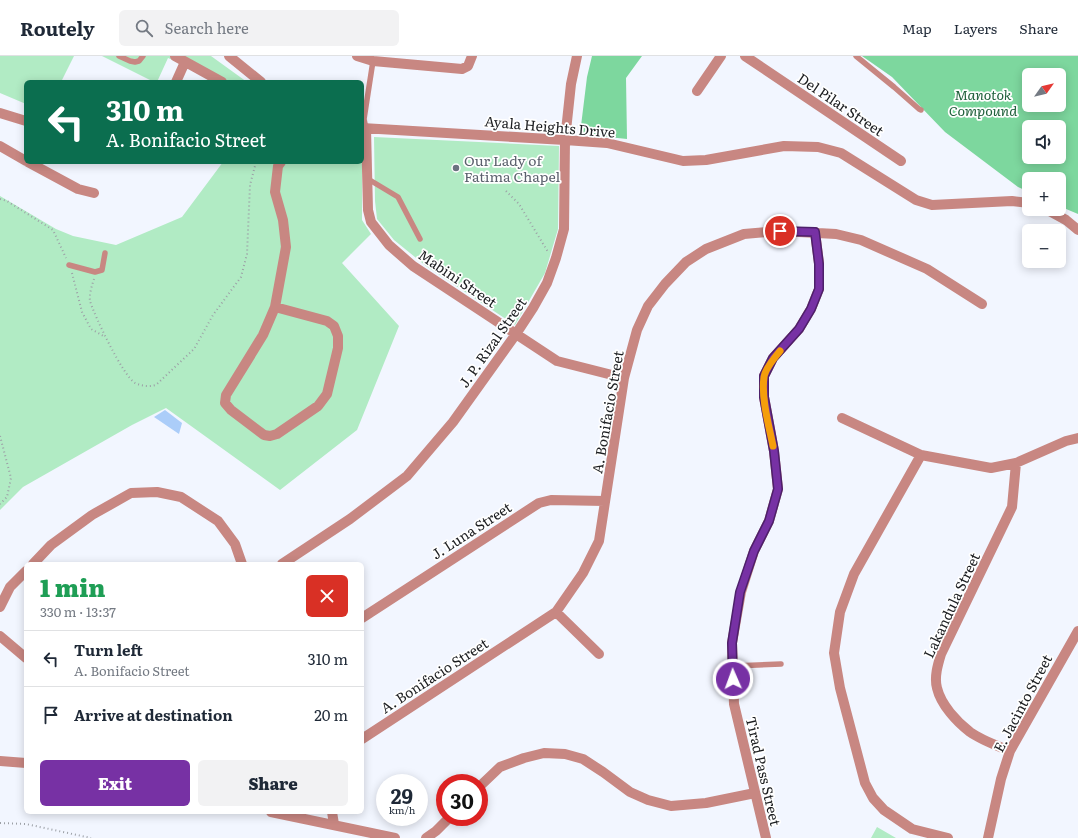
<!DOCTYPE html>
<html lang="en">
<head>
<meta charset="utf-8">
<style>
	:root { --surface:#fff; --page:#f2f2f3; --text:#1f2937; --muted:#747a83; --line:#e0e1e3; --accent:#7731a4 }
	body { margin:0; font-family:Literata,serif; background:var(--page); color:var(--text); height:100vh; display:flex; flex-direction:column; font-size:15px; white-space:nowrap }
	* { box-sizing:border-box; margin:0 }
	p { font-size:13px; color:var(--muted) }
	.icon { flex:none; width:22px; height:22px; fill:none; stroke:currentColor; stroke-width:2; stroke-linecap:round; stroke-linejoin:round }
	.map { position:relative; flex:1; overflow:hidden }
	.sheet { position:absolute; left:24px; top:506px; width:340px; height:252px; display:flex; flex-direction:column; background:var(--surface); border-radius:6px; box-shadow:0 2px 10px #0003 }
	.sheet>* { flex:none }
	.guide { position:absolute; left:24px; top:24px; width:340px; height:84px; border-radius:6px; box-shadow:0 2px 10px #0003; background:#0b6e4f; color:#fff; overflow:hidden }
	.needle { width:26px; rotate:56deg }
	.tools { position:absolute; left:1022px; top:12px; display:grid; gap:8px }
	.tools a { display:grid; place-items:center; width:44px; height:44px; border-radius:6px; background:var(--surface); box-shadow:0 2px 10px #0003; font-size:20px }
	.speed { position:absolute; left:376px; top:718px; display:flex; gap:8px; font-size:20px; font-weight:700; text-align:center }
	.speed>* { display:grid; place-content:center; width:52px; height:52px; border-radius:50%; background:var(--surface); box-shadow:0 2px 10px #0003; line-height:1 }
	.speed small { font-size:10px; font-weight:400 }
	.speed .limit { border:6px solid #d22; background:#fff; color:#111 }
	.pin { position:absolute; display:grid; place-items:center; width:34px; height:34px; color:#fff; margin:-17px; border:2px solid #fff; border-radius:50%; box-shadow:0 1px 4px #0007 }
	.me { position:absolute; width:44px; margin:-22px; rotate:358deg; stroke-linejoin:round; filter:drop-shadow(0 0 3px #0008) }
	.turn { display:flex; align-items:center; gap:14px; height:84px; padding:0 16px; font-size:18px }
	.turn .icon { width:52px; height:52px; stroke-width:2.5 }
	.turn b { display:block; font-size:28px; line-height:34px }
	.round { display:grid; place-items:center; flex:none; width:42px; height:42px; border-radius:6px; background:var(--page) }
	.summary { display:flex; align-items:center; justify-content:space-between; height:68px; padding:0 16px }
	h1 { font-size:24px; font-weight:800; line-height:30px; color:#1e9e55 }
	.button { display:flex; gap:8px; margin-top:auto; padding:8px 16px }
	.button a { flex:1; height:46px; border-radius:6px; background:var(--accent); color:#fff; font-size:16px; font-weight:800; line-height:46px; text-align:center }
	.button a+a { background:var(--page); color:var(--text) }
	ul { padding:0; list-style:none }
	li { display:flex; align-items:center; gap:12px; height:56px; padding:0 16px; border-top:1px solid var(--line) }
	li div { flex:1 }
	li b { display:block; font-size:15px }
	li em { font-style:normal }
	header { display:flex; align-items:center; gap:24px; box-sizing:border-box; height:56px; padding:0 20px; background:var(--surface); border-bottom:1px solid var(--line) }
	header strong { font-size:19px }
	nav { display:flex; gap:22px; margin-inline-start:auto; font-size:14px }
	.search { width:280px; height:36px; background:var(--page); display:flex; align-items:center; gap:10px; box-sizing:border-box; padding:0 14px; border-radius:6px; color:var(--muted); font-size:15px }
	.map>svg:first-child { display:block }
	.green { fill:#b1ebc4 }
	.forest { fill:#7dd79e; fill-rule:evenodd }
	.water { fill:#abcdf9 }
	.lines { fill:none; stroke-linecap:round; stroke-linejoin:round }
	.path { stroke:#9ca0a6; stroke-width:2; stroke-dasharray:1 3; stroke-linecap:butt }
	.service { stroke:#c88782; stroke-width:5.5 }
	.minor { stroke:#c88782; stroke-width:10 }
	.route-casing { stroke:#4d206b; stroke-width:10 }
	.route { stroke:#7731a4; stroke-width:7 }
	.slow { stroke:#f59e0b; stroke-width:7 }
	.worship-dot { fill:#6b7280; stroke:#fff; stroke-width:1.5 }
	.labels { text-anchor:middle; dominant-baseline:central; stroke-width:3.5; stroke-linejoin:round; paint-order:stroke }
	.park-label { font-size:14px; font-style:italic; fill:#20613c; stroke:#fff }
	.street-label { font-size:14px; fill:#1c1e21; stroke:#fff }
	.worship-label { font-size:14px; fill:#5b616d; stroke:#fff; text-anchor:start }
</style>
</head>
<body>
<header>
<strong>Routely</strong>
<div class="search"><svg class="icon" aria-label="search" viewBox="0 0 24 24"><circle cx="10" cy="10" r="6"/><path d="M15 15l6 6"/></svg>Search here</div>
<nav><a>Map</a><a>Layers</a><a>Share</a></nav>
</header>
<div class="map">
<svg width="1078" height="782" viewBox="0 0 1078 782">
	<rect width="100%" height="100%" fill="#f2f6ff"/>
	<!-- green -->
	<path class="green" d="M0,0h74l-13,26h-35v22l-26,-11z
		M102,0h109l36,26h-32l-18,-11 -29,-13 -11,24h-3z
		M374,81l185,9 -1,83 -13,44 -30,52 -89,-59 -32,-26 -17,-21 -2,-18z
		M223,106h139v58l9,14 -29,29 57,63 -42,104 -77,60 -114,-82 -34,17 -109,62 -23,23v-314l56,33 17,7 43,9 66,-28z
		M877,771l19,11h-25z"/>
	<!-- forest -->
	<path class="forest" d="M592,0h50l-16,22 1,61 -47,-5 7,-57z
		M862,0h216v158l-19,-8v-27h-30v13l-11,-5 -73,-55 -53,-55zM1029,19h30v30h-30zM1029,71h30v30h-30z"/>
	<!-- water -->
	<path class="water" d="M165,354l17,13 -3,11 -25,-17z"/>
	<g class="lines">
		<!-- path -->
		<path class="path" d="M506,135l13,13 29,48
			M0,143l7,2 46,29 13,28
			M72,217l10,39 9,17 14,8
			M94,223c-2,6 -5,16 -4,22 4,14 33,75 45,82 7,3 13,4 21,2l38,-36 19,-34 28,-38 6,-23 3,-69 6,-23
			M0,380l11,42 -4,19 -7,7
			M0,767l26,1 65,14"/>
		<!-- service -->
		<path class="service" d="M119,0l11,5 5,1 4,-1 4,-5
			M856,0l38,31 25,22 2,1
			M366,73l-2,-10 9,-58
			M368,123l30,18 22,42
			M69,209l26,7 7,-2 3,-17
			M733,610l48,-2"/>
		<!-- minor -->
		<path class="minor" d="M175,0l47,26
			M229,0l32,26
			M357,0l16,5 89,8 6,-3 4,-10
			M745,0l156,105
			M176,26l9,-20
			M697,35l24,-35
			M0,57l26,8
			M362,72l203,12 42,3 76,18 23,-1 78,-14 34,1 23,6 75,47 16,5 80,-4 17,2
			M366,73l2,81 3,12 18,23 24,21 103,68 41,27 67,17
			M0,90l26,15
			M28,106l50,27 16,4
			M1046,153l20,11 12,10
			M275,251l52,14 7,5 4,10v12l-11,46 -9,12 -41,28 -7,2 -6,-1 -33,-25 -6,-7 1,-8 37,-60 12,-28 11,-60 -3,-27 -8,-28 3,-26 3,-4
			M842,362l79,37 70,13 25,-5 50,-22 12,-3
			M921,399l-67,119 -14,38 -6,41 6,35 25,95 8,15 11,12 28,19 36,9
			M33,508l18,-19 41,-30 39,-22 26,-1 24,5 37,24 17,23 7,20
			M282,508l68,-45 57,-43 46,-54 63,-88 17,-26 14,-25 9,-25 8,-29 1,-89 6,-56 6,-28
			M0,551l10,-20 16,-16
			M556,556l43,42
			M362,562l177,-115 12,-3 54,1
			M0,580l26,22
			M362,683l194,-127 27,-39 16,-32 25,-163 13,-48 11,-24 17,-22 21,-22 20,-13 38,-15 36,-3 56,3 25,6 66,29 55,35
			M1010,695c-12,-5 -29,-11 -40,-19 -13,-10 -29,-27 -33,-44 -3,-11 1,-24 4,-34l71,-147 4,-44
			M0,705l26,2
			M479,731l21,-20 24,-9 20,-5 21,1 18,5 20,13 27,20 18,8 23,6 35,-3 49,-10
			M271,756l124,26
			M332,756l2,12
			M426,782l10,-7 14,-14
			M766,782l-32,-134 -2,-61 9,-51 13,-41 15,-30 9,-32 -4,-38 -10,-54v-21l9,-18 26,-29 12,-20 8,-20v-26l-4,-31
			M988,782l13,-59 9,-28 68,-120"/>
	</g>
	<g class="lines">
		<!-- route casing -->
		<g class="route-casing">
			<path id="route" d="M733,623l-1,-36 8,-51 14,-41 15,-30 9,-32 -4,-38 -10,-54v-21l9,-18 26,-29 12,-20 8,-20v-25l-4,-32 -35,-1"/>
		</g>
		<!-- route -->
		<use href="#route" class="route"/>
		<!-- slow -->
		<path class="slow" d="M773,390c-4,-20 -12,-48 -9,-69 1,-8 11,-20 16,-26"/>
	</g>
	<!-- markers -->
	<circle class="worship-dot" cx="456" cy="112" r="4"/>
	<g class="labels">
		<!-- park labels -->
		<g class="park-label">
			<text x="983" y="38">Manotok<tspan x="983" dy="16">Compound</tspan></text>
		</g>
		<!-- street labels -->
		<g class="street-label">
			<text transform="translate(841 48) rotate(34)">Del Pilar Street</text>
			<text transform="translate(550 70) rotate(5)">Ayala Heights Drive</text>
			<text transform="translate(458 222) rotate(34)">Mabini Street</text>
			<text transform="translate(492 286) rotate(-55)">J. P. Rizal Street</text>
			<text transform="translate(607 356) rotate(-80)">A. Bonifacio Street</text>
			<text transform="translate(471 474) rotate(-33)">J. Luna Street</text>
			<text transform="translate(951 549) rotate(-65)">Lakandula Street</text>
			<text transform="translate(434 619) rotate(-33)">A. Bonifacio Street</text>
			<text transform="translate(1022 647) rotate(-62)">E. Jacinto Street</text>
			<text transform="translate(764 715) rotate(77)">Tirad Pass Street</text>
		</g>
		<!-- worship labels -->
		<g class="worship-label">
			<text x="464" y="104">Our Lady of<tspan x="464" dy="16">Fatima Chapel</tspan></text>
		</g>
	</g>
</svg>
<div class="tools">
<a><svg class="needle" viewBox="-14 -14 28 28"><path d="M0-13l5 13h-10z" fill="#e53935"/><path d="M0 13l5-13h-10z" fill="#747a83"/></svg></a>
<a><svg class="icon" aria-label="sound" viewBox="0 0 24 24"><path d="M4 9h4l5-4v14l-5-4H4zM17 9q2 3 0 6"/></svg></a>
<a>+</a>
<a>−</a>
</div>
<div class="speed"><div>29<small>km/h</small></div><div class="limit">30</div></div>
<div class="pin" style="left:780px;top:175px;background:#d93025"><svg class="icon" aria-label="arrive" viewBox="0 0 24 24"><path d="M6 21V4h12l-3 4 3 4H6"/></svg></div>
<svg class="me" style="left:733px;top:623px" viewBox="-20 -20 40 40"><circle r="17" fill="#7731a4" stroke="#fff" stroke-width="3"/><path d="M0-11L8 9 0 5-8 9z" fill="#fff"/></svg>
<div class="guide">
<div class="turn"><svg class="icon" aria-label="left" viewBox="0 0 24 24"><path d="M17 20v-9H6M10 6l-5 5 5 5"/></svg><div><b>310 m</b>A. Bonifacio Street</div></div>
</div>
<section class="sheet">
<div class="summary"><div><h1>1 min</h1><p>330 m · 13:37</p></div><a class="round" style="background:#d93025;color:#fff"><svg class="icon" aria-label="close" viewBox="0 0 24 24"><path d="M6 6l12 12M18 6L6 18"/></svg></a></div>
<ul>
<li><svg class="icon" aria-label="left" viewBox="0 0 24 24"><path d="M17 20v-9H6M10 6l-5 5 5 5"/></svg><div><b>Turn left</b><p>A. Bonifacio Street</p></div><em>310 m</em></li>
<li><svg class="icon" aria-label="arrive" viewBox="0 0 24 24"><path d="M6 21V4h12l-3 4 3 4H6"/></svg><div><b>Arrive at destination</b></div><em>20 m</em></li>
</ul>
<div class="button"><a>Exit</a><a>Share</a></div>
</section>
</div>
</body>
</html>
